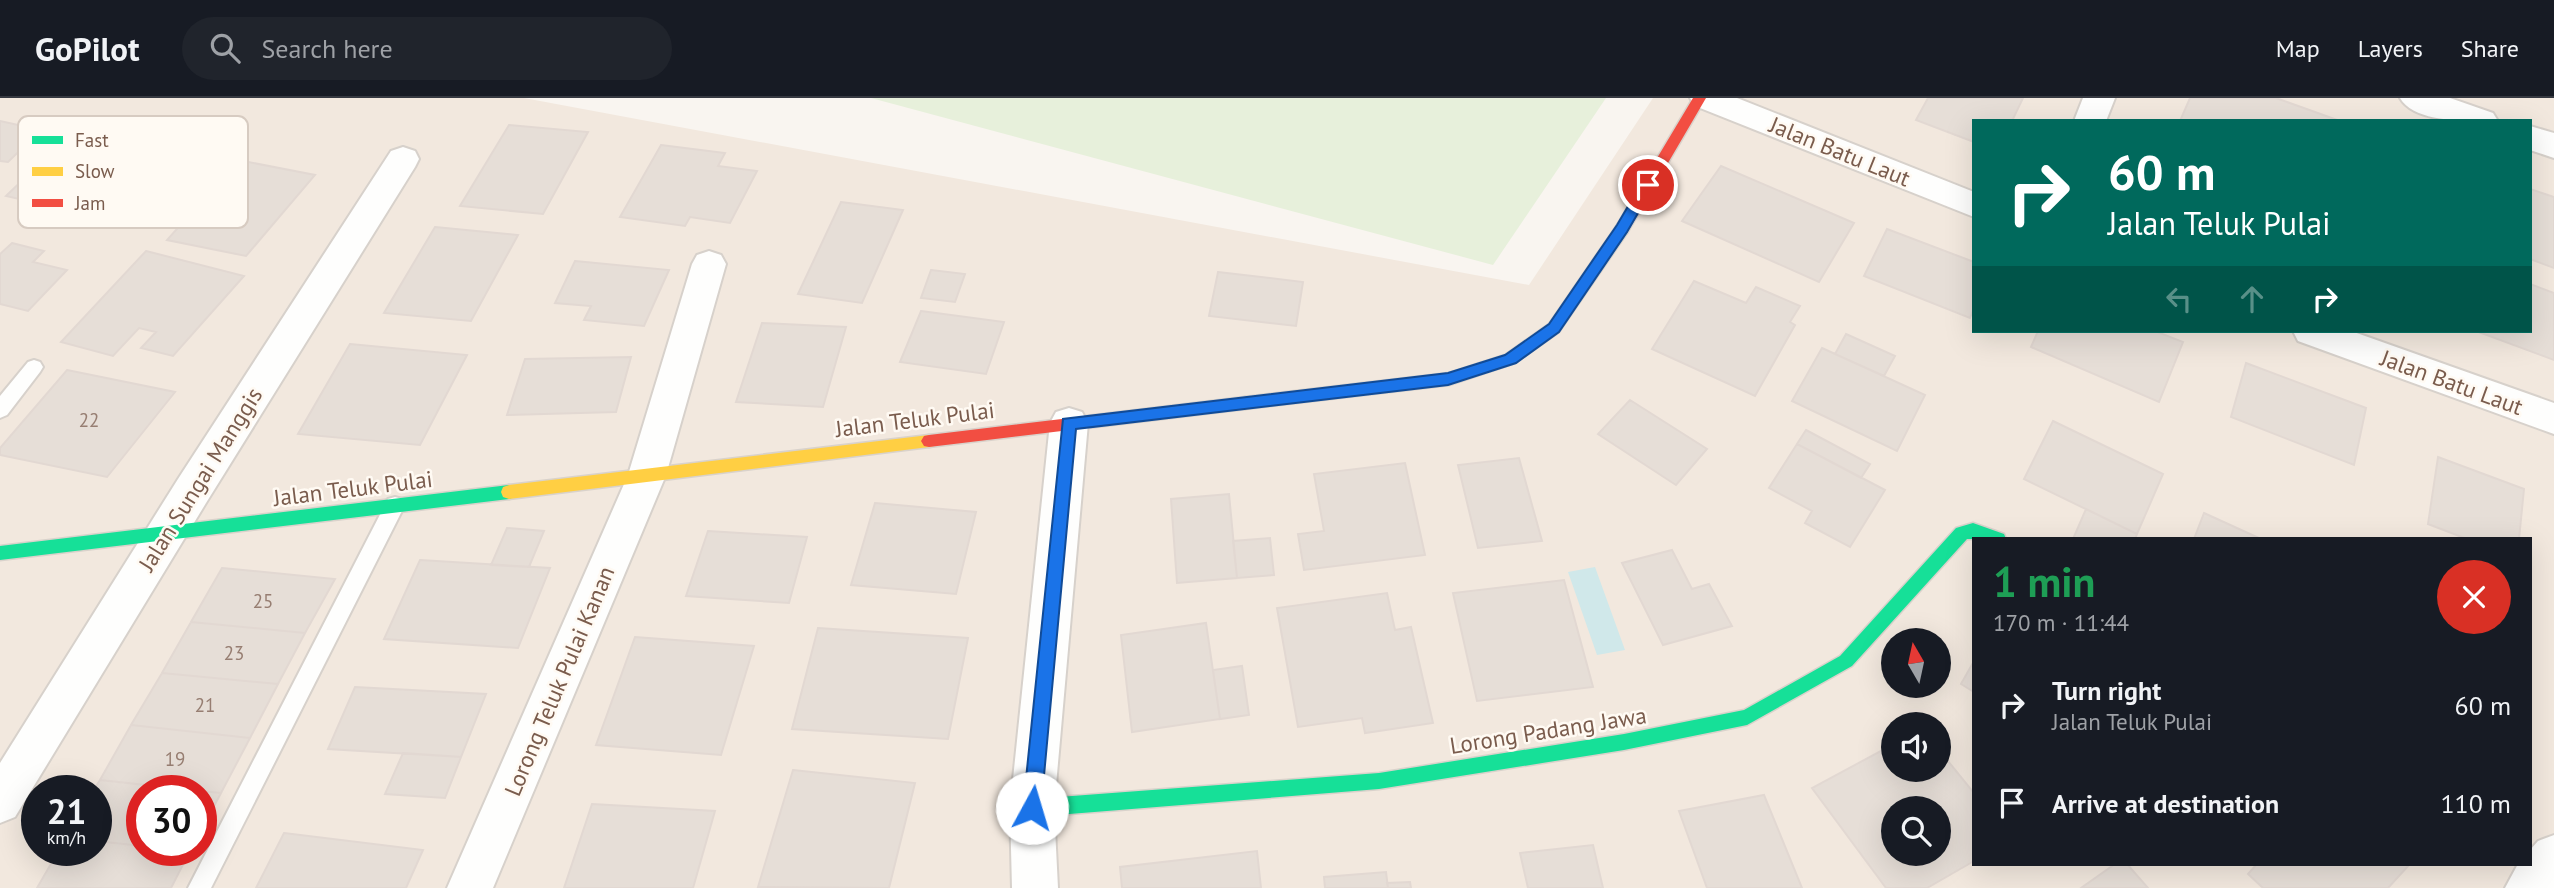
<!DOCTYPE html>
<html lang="en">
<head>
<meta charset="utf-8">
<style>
	:root { --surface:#171b24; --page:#20242c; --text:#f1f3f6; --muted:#9ea1a6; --line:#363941 }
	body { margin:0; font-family:"PT Sans",sans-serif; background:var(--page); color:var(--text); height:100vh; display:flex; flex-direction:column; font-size:26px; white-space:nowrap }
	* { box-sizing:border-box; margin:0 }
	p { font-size:23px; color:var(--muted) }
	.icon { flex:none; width:38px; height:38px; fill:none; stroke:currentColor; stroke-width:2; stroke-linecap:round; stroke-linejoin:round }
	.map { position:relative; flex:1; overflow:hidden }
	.side { position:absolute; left:1972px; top:439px; width:560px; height:329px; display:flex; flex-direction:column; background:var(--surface); border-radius:0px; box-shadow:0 7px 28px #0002 }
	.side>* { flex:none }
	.banner { position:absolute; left:1972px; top:21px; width:560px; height:214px; border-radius:0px; box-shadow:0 7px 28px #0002; background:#00695c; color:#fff; overflow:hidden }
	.needle { width:46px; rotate:351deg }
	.buttons { position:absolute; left:1881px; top:530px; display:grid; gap:14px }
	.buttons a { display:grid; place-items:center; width:70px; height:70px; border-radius:50%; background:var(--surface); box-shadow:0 7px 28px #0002; font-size:35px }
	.speed { position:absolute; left:21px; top:677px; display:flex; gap:14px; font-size:35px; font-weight:700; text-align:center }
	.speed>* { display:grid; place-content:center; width:91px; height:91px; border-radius:50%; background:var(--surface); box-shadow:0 7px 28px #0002; line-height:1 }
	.speed small { font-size:18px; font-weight:400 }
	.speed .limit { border:10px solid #d22; background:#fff; color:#111 }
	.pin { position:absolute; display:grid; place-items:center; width:60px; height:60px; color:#fff; margin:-30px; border:4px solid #fff; border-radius:50%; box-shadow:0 2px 7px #0007 }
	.me { position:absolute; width:77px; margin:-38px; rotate:6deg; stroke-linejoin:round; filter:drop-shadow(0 0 5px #0008) }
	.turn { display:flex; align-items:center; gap:24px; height:147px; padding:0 21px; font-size:32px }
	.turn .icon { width:91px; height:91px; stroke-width:2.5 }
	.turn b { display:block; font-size:49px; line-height:60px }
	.lanes { display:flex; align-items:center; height:66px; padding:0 21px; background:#0003; justify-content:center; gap:35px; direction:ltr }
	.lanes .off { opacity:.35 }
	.round { display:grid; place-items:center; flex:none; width:74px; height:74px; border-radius:37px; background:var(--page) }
	.overview { display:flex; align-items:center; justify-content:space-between; height:119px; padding:0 21px }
	h1 { font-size:42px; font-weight:700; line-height:52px; color:#1e9e55 }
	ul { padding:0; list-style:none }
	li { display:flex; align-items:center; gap:21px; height:98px; padding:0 21px }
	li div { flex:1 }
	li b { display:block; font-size:26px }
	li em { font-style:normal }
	header { display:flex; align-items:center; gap:42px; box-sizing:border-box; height:98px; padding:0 35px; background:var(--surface); border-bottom:2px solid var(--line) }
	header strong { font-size:33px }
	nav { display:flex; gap:38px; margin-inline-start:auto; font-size:24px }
	.search { width:490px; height:63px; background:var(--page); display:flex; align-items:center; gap:18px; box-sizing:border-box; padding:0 24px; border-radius:38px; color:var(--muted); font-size:26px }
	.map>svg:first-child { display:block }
	.residential { fill:#f2e8de; fill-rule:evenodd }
	.green { fill:#e7f0db }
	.water { fill:#d0e8ea }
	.building { fill:#e6ded7; stroke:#e2d8d2; stroke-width:2; fill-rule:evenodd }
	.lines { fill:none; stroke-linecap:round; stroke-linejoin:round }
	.lane-casing { stroke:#d7d1cb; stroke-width:4 }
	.street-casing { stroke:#d7d1cb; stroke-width:4 }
	.fast-casing { stroke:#d9d2cb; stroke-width:3 }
	.slow-casing { stroke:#d9d2cb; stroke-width:3 }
	.jam-casing { stroke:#d9d2cb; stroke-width:3 }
	.lane { fill:#fefefd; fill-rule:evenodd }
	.street { fill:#fefefd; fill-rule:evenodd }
	.fast { fill:#16e098; fill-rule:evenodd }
	.slow { fill:#ffcf43; fill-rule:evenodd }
	.jam { fill:#f24e42; fill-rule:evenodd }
	.route { fill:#1a73e8; stroke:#114b97; stroke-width:2 }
	.labels { text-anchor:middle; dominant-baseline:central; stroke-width:5; stroke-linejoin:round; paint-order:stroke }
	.number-label { font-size:19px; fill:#977e72 }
	.street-label { font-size:23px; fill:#7a5c4d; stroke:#fffaf3 }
	.key { fill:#fffaf3; stroke:#d7cbc1; stroke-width:2 }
	.key-label { font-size:19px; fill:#7a5c4d }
</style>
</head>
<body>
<header>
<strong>GoPilot</strong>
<div class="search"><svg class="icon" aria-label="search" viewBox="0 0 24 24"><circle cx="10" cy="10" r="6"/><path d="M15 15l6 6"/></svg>Search here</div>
<nav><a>Map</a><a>Layers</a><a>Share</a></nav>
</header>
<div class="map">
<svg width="2554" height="790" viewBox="0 0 2554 790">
	<rect width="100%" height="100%" fill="#f9f5f0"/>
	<!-- residential -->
	<path class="residential" d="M0,0h524l1005,187 124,-187h901v790h-2554zM1974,23h556v210h-556zM1974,441h556v325h-556zM1894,542h45v46h-45zM1894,626h45v46h-45zM37,693h59v59h-59zM142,693h59v59h-59zM1894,710h45v46h-45z"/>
	<!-- green -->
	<path class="green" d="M871,0h735l-113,167z"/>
	<!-- water -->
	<path class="water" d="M1595,469l30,83 -28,5 -29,-83z"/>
	<!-- building -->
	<path class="building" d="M1928,0h95l-11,23h-38v21l-58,-22z
		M2190,0h86l64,23h-160z
		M0,23l41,9 -33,32 -8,-1z
		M81,26l84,18 -72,74 -87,-20z
		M509,27l79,7 -45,82 -83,-8z
		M661,47l64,8 -7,13 39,5 -27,52 -40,-6 -5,9 -65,-9z
		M238,62l77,15 -69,81 -79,-16z
		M1721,68l133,57 -35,59 -137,-61z
		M2530,91l24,8v71l-24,-9z
		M841,104l62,8 -41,93 -64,-9z
		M435,129l83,8 -47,86 -87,-8z
		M1887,131l87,33v46l-4,10 -106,-42z
		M12,145l32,8 -11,11 34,8 -39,41 -28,-7v-50z
		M146,153l98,25 -71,80 -32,-8 15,-16 -17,-4 -26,28 -52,-14z
		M575,163l94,9 -25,56 -60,-6 7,-14 -36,-3z
		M931,172l34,4 -10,28 -34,-4z
		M1218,174l85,10 -7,44 -87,-10z
		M1694,183l52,22 10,-16 44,19 -10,16 5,3 -40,71 -103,-47z
		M2530,186l24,9v67l-78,-29h54z
		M921,213l83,11 -18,52 -86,-12z
		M762,225l84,4 -23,80 -87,-5z
		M2038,233h117l28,11 -24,60 -128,-55z
		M1846,236l49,22 -11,20 -49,-22z
		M350,246l117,11 -47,90 -122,-11z
		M1822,250l103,47 -28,56 -105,-50z
		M631,259l-15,55 -109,3 18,-56z
		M2246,265l120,45 -12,57 -123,-48z
		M67,272l108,22 -68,85 -107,-22v-7z
		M1630,302l77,49 -31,36 -78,-51z
		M2053,323l110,53 -26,60 -113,-55z
		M1806,332l64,34 -9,14 -64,-34z
		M1797,346l88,46 -35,57 -45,-24 7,-12 -43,-23z
		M2438,359l86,32 -5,50h-52l-39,-15z
		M1519,360l23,83 -64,7 -20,-83z
		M1405,365l20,92 -121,15 -6,-36 26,-3 -10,-57z
		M1229,396l8,84 -60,5 -6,-84z
		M875,405l101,9 -20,82 -105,-9z
		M2086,411l51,25 -2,5h-62z
		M2204,415l57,26h-67z
		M507,430l37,3 -15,36 -38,-2z
		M708,433l99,6 -18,66 -103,-7z
		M1270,440l4,37 -37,3 -4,-37z
		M1672,452l20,39 17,-5 23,42 -69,19 -41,-82z
		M420,462l130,8 -32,80 -134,-9z
		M222,470l113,11 -30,54 -114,-11z
		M1564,482l29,107 -116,14 -24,-108z
		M1387,495l8,37 16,-3 22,96 -68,10 -3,-15 -64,9 -21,-119z
		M191,524l114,11 -27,51 -116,-11z
		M1206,525l14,96 -88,13 -11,-97z
		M818,530l150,10 -20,101 -156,-10z
		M635,539l119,9 -33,109 -125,-10z
		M1974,563v31l-13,-8z
		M1242,568l7,49 -29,4 -7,-49z
		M162,575l116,11 -28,54 -119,-13z
		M355,589l131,7 -25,63 -133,-8z
		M131,627l119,13 -29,55 -121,-13z
		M1894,646v26h45v-20l35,43v68l-47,27h-41l-74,-100zM1894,710h45v46h-45z
		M403,655l58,4 -16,41 -60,-4z
		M793,672l122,13 -26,105 -131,-1z
		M100,682l99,11h-57v55l-46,-5v-50h-3z
		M201,693l20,2 -20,37z
		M1764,697l38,93h-95l-28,-77z
		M592,706l123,7 -22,77h-129z
		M284,735l139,17 -17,38h-150z
		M96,743l46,5v4l48,1 -19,37h-134l22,-38h37z
		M1593,747l10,43h-75l-8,-35z
		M1257,753l4,37h-139l-2,-21z
		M2115,766h12l21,24h-67z
		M2257,766h153l-22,24h-125l-15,-14z
		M1386,774l2,16h-63l-1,-11z
		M1410,784l1,6h-23l-1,-5z"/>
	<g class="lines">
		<!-- lane casing -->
		<g class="lane-casing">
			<path id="lane" d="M34,262l6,2 3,5 -3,5 -33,43 -7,3v-22l28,-34z
				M395,399l7,2 3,6 -194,383h-23l200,-389z"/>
		</g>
		<!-- street casing -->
		<g class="street-casing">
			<path id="street" d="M1690,0h47l237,94v25l-279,-111z
				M2083,0h32l-9,23h-32z
				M2400,0h50l43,15 5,8c-27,0 -83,3 -98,-23z
				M2530,28l24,7v25l-24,-8z
				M403,49l12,4 4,8 -4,8 -209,336 -191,314 -15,6v-60l178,-284 213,-328z
				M709,153l12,4 5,9 -60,211 -173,413h-46l181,-413 64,-211 5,-9z
				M2293,233h58l203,72v31l-256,-93z
				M1069,310l13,4 6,11 -34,385 4,80h-46l-2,-80 40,-385 6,-11z
				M2554,737v53h-49l13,-24h12v-14l8,-9z"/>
		</g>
		<!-- fast casing -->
		<g class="fast-casing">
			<path id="fast" d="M1622,126l7,5 -2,4 -68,99 -44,31 -66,22 -204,24 -5,-2 -3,-4 3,-4 5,-2 204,-24 56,-18 44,-31 68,-99z
				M509,387l6,2 2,5 -2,5 -6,2 -509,61v-14z
				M1973,425l31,11 2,5h-39l-115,127 -105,59 -123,25 -245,39 -347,28 -6,-3 -3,-6 3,-6 6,-3 347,-26 245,-39 120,-24 96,-54 116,-128z"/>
		</g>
		<!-- slow casing -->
		<g class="slow-casing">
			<path id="slow" d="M929,337l5,1 3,5 -3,5 -5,1 -420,52 -6,-2 -2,-5 2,-5 6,-2z"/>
		</g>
		<!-- jam casing -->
		<g class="jam-casing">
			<path id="jam" d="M1693,0h13l-79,135h-10l-2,-4 2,-4z
				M1245,299l5,2 3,4 -3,4 -5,2 -316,38 -5,-1 -3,-5 3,-5 5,-1z"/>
		</g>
		<!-- lane -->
		<use href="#lane" class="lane"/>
		<!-- street -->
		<use href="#street" class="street"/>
		<!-- fast -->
		<use href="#fast" class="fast"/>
		<!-- slow -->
		<use href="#slow" class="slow"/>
		<!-- jam -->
		<use href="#jam" class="jam"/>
	</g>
	<!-- route -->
	<path class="route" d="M1648,82l6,5 -2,4 -25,43 -68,100 -43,31 -68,22 -372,44 -35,379 -3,6 -6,3 -7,-3 -2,-6 40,-389 385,-46 57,-18 44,-31 68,-99 26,-44z"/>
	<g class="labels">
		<!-- number labels -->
		<g class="number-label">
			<text x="89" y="322">22</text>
			<text x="263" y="503">25</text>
			<text x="234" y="555">23</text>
			<text x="205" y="607">21</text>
			<text x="175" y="661">19</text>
		</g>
		<!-- street labels -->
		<g class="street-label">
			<text transform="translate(1840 53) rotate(22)">Jalan Batu Laut</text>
			<text transform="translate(2452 284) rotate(20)">Jalan Batu Laut</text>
			<text transform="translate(915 321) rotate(-7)">Jalan Teluk Pulai</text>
			<text transform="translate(200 381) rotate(-58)">Jalan Sungai Manggis</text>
			<text transform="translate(353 390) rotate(-7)">Jalan Teluk Pulai</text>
			<text transform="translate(559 583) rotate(-67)">Lorong Teluk Pulai Kanan</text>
			<text transform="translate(1548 632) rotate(-9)">Lorong Padang Jawa</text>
		</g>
	</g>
	<!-- legend -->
	<rect x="18" y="18" width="230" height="112" rx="10" class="key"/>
	<rect x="32" y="38" width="31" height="8" fill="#16e098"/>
	<rect x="32" y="69" width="31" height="9" fill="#ffcf43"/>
	<rect x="32" y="101" width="31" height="8" fill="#f24e42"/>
	<g class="key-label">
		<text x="75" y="49">Fast</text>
		<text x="75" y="80">Slow</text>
		<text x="75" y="112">Jam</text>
	</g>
</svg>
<div class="buttons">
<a><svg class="needle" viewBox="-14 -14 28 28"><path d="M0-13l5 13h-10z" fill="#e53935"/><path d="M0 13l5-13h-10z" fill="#9ea1a6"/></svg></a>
<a><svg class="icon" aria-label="sound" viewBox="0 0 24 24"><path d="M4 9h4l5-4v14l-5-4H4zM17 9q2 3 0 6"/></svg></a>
<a><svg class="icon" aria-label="search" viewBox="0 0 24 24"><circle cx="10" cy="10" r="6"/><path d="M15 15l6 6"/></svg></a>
</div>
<div class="speed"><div>21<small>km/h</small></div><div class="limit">30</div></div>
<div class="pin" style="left:1648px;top:87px;background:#d93025"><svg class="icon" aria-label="arrive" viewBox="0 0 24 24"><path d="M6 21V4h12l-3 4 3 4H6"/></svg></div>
<svg class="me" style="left:1032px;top:710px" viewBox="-20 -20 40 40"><circle r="19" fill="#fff"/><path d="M0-13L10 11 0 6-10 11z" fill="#1a73e8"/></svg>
<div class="banner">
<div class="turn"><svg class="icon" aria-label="right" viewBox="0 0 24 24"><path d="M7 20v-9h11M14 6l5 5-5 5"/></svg><div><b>60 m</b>Jalan Teluk Pulai</div></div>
<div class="lanes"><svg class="icon off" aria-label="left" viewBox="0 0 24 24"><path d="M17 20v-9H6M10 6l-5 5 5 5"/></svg><svg class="icon off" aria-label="ahead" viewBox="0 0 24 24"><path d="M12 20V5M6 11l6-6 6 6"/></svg><svg class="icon" aria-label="right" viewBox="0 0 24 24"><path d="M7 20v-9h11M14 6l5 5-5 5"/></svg></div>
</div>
<section class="side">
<div class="overview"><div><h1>1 min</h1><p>170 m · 11:44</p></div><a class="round" style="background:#d93025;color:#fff"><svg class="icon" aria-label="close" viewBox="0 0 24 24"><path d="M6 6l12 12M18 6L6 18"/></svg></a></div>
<ul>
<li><svg class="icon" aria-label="right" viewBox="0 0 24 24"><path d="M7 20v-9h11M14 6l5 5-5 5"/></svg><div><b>Turn right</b><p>Jalan Teluk Pulai</p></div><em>60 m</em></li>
<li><svg class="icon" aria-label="arrive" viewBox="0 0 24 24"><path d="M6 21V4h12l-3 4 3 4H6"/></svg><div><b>Arrive at destination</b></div><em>110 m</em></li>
</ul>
</section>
</div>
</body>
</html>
